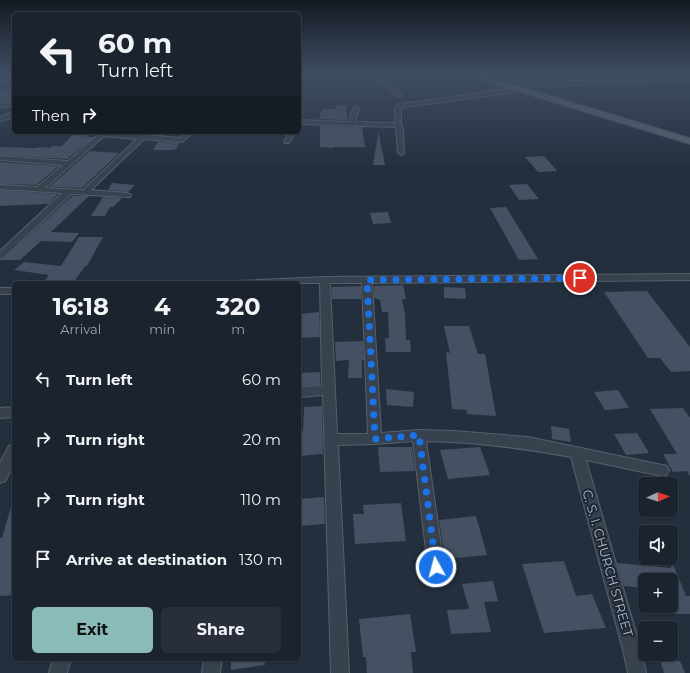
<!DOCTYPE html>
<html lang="en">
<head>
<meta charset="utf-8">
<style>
	:root { --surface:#1b232e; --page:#282f3a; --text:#f1f3f6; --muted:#a0a4aa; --line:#39404a; --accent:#8bbbb9 }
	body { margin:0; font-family:Montserrat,sans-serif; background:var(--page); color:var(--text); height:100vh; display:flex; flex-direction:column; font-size:15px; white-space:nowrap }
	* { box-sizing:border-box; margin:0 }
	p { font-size:13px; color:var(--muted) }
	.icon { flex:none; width:22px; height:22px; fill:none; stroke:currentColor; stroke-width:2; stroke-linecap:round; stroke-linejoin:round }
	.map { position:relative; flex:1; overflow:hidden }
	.sheet { position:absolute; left:12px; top:281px; width:289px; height:380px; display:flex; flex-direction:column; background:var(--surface); border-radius:6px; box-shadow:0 1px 3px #0004,0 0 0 1px var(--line) }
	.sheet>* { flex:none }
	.guide { position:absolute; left:12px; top:12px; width:289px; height:122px; border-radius:6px; box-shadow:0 1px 3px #0004,0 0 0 1px var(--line); background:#1b232e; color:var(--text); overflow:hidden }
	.needle { width:26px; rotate:86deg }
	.controls { position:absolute; left:638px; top:477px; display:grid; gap:8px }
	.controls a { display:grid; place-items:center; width:40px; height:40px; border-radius:6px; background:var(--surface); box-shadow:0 1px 3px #0004,0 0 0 1px var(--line); font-size:20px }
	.pin { position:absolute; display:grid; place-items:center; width:34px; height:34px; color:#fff; margin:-17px; border:2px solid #fff; border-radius:50%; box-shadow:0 1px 4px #0007 }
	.me { position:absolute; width:44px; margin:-22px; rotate:353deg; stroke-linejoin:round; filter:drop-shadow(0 0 3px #0008) }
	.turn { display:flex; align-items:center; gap:14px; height:84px; padding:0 20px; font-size:18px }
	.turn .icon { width:52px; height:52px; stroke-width:2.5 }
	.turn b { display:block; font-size:28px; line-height:34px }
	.then { display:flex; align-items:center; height:38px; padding:0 20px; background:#0003; gap:8px; font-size:15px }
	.eta { display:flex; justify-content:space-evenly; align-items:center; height:68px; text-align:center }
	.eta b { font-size:24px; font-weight:700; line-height:28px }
	.action { display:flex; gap:8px; margin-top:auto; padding:8px 20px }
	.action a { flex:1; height:46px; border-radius:6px; background:var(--accent); color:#111; font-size:16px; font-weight:700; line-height:46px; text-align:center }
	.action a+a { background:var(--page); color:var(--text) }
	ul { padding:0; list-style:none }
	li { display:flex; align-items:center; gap:12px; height:60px; padding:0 20px }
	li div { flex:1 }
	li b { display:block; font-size:15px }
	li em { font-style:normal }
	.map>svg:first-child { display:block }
	.building { fill:#455162 }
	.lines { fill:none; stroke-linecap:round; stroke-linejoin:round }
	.street-casing { stroke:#565f6c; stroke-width:2 }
	.primary-casing { stroke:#414a57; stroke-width:2 }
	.street { fill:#38414e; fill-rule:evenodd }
	.primary { fill:#56606e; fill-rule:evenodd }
	.route { stroke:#1a73e8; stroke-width:7; stroke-dasharray:0 12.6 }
	.labels { text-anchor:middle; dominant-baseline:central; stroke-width:4; stroke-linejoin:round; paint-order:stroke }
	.near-street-label { font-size:13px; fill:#b4bcc9; stroke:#1d2633 }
</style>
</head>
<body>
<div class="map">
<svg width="690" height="673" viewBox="0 0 690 673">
	<rect width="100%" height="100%" fill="#242f3e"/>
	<!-- building -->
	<path class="building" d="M495,74h58l1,6 -24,2 -10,2z
		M9,88l5,1v12l-14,1v-12z
		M337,105h10l-1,9h2l-1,6 -28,-1 3,-10h14z
		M320,126l42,1 3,20h-31l-1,1 -13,-1z
		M75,132h16l-4,5h7l-27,22 -67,-4v-8l37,1 2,-1 11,1 2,-2h10z
		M378,134h1l6,31h-12z
		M158,142l21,1 -3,6 -4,1h-19z
		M90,151l29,2 -37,35 -33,-1z
		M544,156l13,15 -19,1 -13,-15z
		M0,162l59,4 -23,19 -36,-1z
		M112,183l23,2 -7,7 -20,-2z
		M527,184l12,15 -20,1 -10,-15z
		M0,190l58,4 -10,10 -48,2z
		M72,196h17l-38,36 28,1 -7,9 -31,-1 -21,19h-18z
		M103,197l19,1 -9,9h-3l-5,9h-14z
		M506,207l32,52 -19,1 -29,-52z
		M388,212l3,11 -18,1 -3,-11z
		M79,237h24l-16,29h-2l-12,17h-30l6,-8 -35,-5 10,-8 37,4z
		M403,285l3,14h-4l3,15 1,26h4l1,12h-25l-1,-14h4l-1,-26h-6l-2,-12 -6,-2v-12z
		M361,286v13h-29v-12z
		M444,287l21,1 1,11 -22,-1z
		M647,291l43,56v24l-19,1 -11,-14h-12l-44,-66z
		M319,312l1,25 -21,1v-24z
		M444,326h25l9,28h7l11,62 -29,-2 -1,-4 -14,-1 -6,-57 4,1z
		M363,341l1,19h-2v18h-14l1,-18 -13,1 -1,-19z
		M320,372v13l-21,1v-13z
		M386,389l28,3 -1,15 -26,-2z
		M618,390l11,18 -24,2 -11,-18z
		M322,406l1,48 -24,2v-25h4l1,-24z
		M683,408l7,10v58l-3,-5 -14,1 -10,-18h14l-27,-45z
		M551,426l18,3 2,13 -19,-3z
		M637,433l12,20 -23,2 -12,-21z
		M378,447h34l3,24 -35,1z
		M480,447l10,28 -42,4 -8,-29z
		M324,497l1,27 -26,2v-27z
		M401,503l5,38 -51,3 -2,-30h11l-1,-9z
		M11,507h3v88l-14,1v-58h2z
		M476,516l11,39 -42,4 -6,-39z
		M671,559l15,37h4v18h-17l-2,-5v-29h-26v8l-21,-2 -7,-23 54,5z
		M564,561l12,35 16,-2 14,34 -62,5 -22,-69z
		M493,581l5,20 -14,1 7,30 -40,2 -4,-24 22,-1 -7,-25z
		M410,614l6,38h-5l2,21h-46l-1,-16h-3l-4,-38z
		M231,659h33l1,6 -34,5z
		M660,660l20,1 5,12h-21z"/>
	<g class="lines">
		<!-- street casing -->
		<g class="street-casing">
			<path id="street" d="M6,74l8,1 -14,3 8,4 6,-2v4l-6,2 -8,-4v-7z
				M367,74c13,0 27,13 35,22l-5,1 -6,-7z
				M690,76v4l-160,7 -20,6 -106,14 -3,2v16l2,3 1,25 -3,2 -3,-2 -2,-26 -97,-3v-4l50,2 4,-14 3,-2 3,2 -4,14 40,1v-15l5,-4 109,-15 21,-6z
				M14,102v4l-14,1v-4z
				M14,111v5l-6,3 -8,2v-4z
				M101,132l40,3 5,-3 3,2 -1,1 32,3 6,-6h7l-11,10 -38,-3 -53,51 36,3 4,2 -1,2 -59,-3 -68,64 -3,1v-8l62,-58 -62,-4v-4l37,2 26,-22 -63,-5v-4l68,5zM104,136l33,3 -54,51 -38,-2z
				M289,132h6l-6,11h-4l-1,-1z
				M690,274v6l-318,3 9,150 38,-3 35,1 74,6 139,29 2,4 -2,4 -5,2 -76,-16 55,190 5,23h-18l-5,-23 -52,-193c-48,-9 -96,-15 -145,-16l18,126 -2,6 -6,2 -6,-2 -2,-6 -15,-126 -38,3 -37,1 11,228h-18l-8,-278 -24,2v-10l23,-1 -2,-103h-84l2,-2 87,-4zM330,283h32l6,151h-31z
				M0,288h14v6h-14z
				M14,407v10l-14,1v-10z
				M14,444v20l-9,17 -5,2v-20l9,-17z
				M53,659h18l-4,14h-18z
				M204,659h18l-2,14h-18z"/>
		</g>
		<!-- primary casing -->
		<g class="primary-casing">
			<path id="primary" d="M466,74h13l211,64v6l-223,-68z"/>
		</g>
		<!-- street -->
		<use href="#street" class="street"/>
		<!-- primary -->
		<use href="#primary" class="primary"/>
	</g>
	<!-- sky -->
	<linearGradient id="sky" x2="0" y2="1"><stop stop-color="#141a22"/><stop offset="0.44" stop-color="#3f4d63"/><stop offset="1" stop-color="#3f4d63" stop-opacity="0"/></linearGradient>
	<rect width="690" height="168" fill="url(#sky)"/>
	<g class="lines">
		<!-- route -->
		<path class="route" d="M436,567l-17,-132 -44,4 -8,-159 213,-2"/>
	</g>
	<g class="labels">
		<!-- near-street labels -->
		<g class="near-street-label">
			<text transform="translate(608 563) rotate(74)">C. S. I. CHURCH STREET</text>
		</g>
	</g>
</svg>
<div class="controls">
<a><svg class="needle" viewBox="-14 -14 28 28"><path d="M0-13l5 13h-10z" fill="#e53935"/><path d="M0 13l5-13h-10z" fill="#a0a4aa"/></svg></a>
<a><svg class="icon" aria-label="sound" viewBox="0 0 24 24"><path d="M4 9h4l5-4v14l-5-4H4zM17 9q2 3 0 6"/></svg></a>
<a>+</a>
<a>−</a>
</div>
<div class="pin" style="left:580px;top:278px;background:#d93025"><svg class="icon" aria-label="arrive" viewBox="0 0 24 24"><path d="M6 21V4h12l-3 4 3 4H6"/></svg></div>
<svg class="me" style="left:436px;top:567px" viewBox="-20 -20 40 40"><circle r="17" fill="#1a73e8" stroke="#fff" stroke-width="3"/><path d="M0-11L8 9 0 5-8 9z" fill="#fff"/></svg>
<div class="guide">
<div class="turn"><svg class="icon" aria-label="left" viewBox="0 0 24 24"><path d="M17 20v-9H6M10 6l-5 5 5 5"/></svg><div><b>60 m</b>Turn left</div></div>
<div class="then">Then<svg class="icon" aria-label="right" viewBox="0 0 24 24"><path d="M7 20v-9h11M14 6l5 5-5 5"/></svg></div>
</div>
<section class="sheet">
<div class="eta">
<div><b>16:18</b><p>Arrival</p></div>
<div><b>4</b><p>min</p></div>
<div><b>320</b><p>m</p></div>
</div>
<ul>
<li><svg class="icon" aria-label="left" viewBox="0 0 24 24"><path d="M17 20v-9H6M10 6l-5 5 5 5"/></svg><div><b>Turn left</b></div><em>60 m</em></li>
<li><svg class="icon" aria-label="right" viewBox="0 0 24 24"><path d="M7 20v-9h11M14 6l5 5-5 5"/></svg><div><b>Turn right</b></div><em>20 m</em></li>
<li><svg class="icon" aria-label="right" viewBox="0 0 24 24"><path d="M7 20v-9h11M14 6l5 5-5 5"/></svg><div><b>Turn right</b></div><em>110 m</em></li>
<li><svg class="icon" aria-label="arrive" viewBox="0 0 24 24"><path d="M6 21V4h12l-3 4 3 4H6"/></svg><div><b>Arrive at destination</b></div><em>130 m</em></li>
</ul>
<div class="action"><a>Exit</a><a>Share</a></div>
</section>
</div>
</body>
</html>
